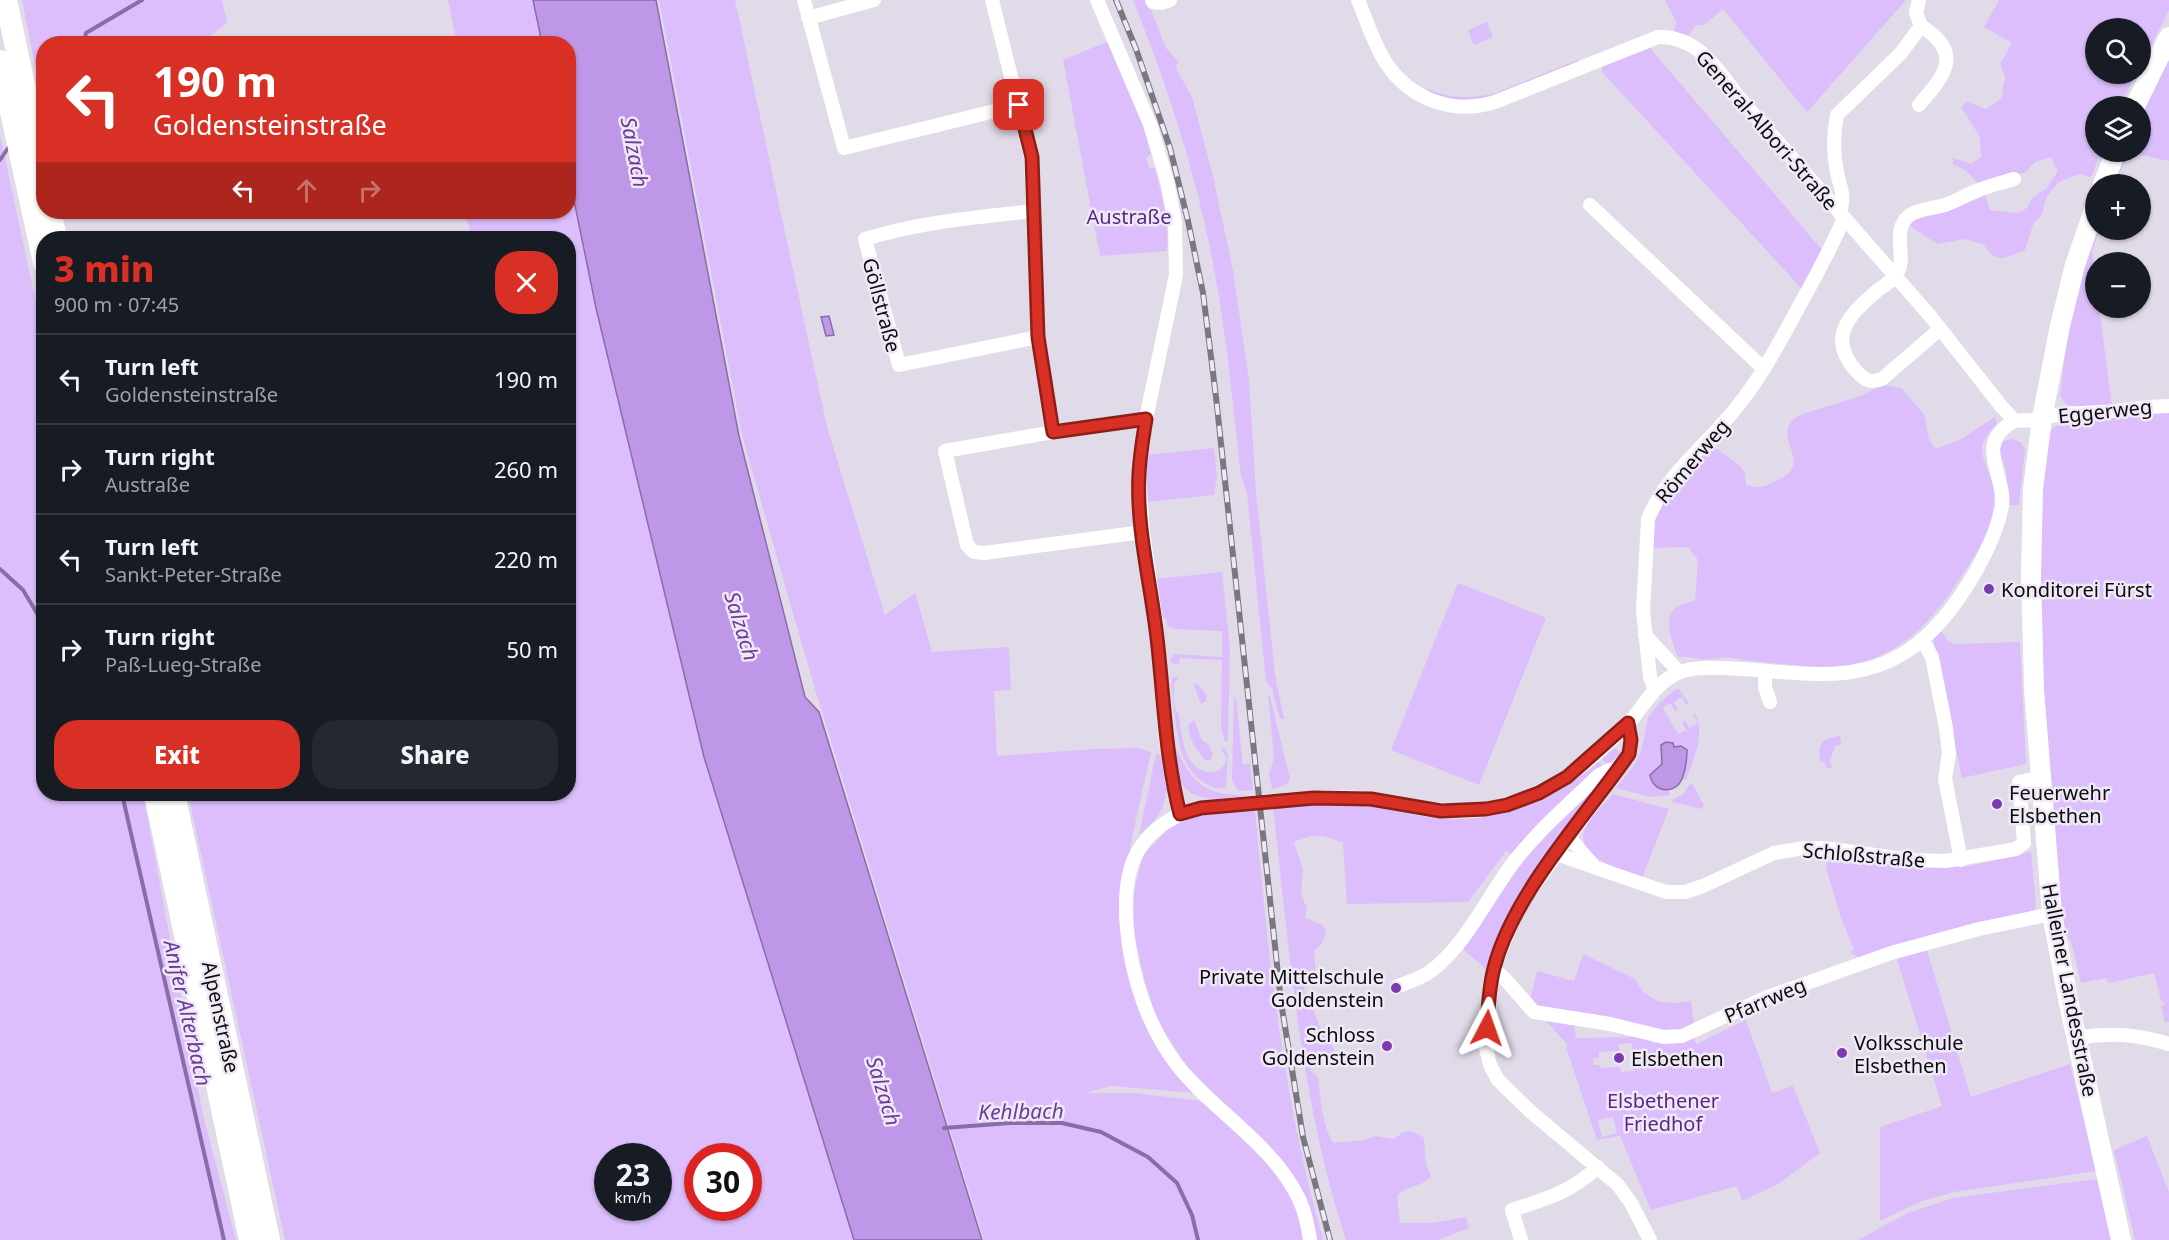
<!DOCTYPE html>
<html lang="en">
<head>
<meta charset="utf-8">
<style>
	:root { --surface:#171b24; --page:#242831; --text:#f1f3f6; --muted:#9ea1a6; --line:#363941; --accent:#d93025 }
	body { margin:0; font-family:"Noto Sans",sans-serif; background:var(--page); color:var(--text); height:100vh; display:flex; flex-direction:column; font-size:22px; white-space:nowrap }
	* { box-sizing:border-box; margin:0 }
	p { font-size:20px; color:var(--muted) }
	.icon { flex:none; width:33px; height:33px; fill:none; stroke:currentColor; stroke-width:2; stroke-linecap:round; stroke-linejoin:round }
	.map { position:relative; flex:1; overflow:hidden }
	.panel { position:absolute; left:36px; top:231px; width:540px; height:570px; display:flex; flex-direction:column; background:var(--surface); border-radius:24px; box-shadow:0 2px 4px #0004 }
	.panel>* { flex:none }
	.top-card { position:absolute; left:36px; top:36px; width:540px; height:183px; border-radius:24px; box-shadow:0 2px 4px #0004; background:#d93025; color:#fff; overflow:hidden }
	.fabs { position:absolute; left:2085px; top:18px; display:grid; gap:12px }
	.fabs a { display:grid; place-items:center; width:66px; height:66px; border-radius:50%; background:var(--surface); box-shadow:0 2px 4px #0004; font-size:30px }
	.speed { position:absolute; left:594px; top:1143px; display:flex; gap:12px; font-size:30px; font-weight:700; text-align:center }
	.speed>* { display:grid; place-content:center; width:78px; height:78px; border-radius:50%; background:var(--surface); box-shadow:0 2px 4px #0004; line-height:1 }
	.speed small { font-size:15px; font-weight:400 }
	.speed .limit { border:9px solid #d22; background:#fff; color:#111 }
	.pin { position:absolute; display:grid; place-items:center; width:51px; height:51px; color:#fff; margin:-26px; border-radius:12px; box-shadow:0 3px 9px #0006 }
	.me { position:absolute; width:66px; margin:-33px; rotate:4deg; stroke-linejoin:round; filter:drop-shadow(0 0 4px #0008) }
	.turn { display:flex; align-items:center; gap:21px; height:126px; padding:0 18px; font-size:27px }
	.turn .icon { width:78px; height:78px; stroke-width:2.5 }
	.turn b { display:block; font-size:42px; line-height:51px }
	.lanes { display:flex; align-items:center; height:57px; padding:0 18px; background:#0003; justify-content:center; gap:30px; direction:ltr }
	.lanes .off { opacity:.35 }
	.round { display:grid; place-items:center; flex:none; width:63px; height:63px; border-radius:24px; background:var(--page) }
	.headline { display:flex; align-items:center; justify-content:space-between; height:102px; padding:0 18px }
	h1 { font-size:36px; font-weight:800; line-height:45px; color:var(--accent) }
	.action { display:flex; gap:12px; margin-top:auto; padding:12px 18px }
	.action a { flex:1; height:69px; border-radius:24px; background:var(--accent); color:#fff; font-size:24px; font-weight:800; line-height:69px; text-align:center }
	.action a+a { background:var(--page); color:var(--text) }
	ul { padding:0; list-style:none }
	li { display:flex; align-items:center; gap:18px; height:90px; padding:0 18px; border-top:2px solid var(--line) }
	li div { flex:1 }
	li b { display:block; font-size:22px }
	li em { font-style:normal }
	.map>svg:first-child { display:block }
	.green { fill:#dbbefb; fill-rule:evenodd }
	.water { fill:#be97e8; stroke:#896da7; stroke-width:1.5 }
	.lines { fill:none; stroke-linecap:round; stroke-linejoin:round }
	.stream { stroke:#896da7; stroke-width:4 }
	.minor { stroke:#fff; stroke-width:14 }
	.secondary { stroke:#fff; stroke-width:20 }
	.primary { stroke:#fff; stroke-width:22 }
	.rail-casing { stroke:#7b7780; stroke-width:6 }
	.rail { stroke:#efe9f6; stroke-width:4; stroke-dasharray:11; stroke-linecap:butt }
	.route-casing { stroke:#8d1f18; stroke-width:15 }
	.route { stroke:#d93025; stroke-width:10 }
	.poi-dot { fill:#7b3baf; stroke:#efe9f6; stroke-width:2 }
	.labels { text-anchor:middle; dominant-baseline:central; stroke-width:5; stroke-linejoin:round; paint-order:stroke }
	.street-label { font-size:20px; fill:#0d0b0f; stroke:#efe9f6 }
	.park-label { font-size:20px; fill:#5b2785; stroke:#efe9f6 }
	.poi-label { font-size:20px; fill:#0d0b0f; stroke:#efe9f6; text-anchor:start }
	.water-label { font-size:21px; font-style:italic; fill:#6d3a99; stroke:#efe9f6 }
</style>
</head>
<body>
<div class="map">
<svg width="2169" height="1240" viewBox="0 0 2169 1240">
	<rect width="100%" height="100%" fill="#e1dbe9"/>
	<!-- green -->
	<path class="green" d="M22,0h200l5,23 -26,20 -157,1 -1,62z
		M448,0h85l9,43h-85z
		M659,0h76l92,427 58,188 30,-22 17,59 77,-5 2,43 -17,1 3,65 97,-7 44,-1 13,4 -18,81 -14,80 9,56 67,124 -83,-7 -28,7h51l73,9 66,68 22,34 10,36h-322l-170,-554 -72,-251z
		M1133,0h14l19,48 13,14 -3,4 1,4 15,27 21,79 20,95 16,109 7,113 19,182 9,44h-4l-8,-30 -6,-8 -19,-188 -6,-17c-8,-69 -14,-139 -27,-207 -17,-93 -46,-182 -81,-269z
		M1665,0h241l-99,112 -84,-103 -19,16h-8l-8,11 -14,-5 2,-10z
		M1999,0h170v10l-28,55 -1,-37h-44v46h40l-10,20 -12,7 -2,5h-16v46h5l-10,25 -11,-3 -21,8 -12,14 -6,21 -7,5 -9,28c-23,8 -26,16 -42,-6l-19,-5 -27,5 -30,-20 8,-8 69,-24 6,18 27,3 10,-5 6,-11 13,-8 12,-18 -7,-14 -16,5 -10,11 -11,1 -35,10 -14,-14 -12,-6v-6l18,6 10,-7 -1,-20 -19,-30 6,-5 19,7 15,-10 4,-22 -5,-13 12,-21 -28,-16z
		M1487,22l6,15 -19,8 -6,-15z
		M1109,41l34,84 8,29 -5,4 3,10h6c7,28 14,54 12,83l-67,5 -37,-196z
		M1650,48l173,203 -21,38 -200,-217v-6z
		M1578,60l1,3 -97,37h-28l-28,-8 1,-3c23,9 42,10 66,5z
		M2165,61l4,1v99l-41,-9 -12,32h-6l13,-32h17l1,-40z
		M0,135l43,200 1,459h99l60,321 33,125h-236z
		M569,176l27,132 108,449 150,483h-569l-97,-446h380v-556h-95l-9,-26h104zM608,1156h50v52h-50zM698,1156h50v52h-50z
		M2096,230h4l-8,21 4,27v30h3l13,97 -29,2 -16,-2 -7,-9c6,-54 16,-116 36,-166z
		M1883,385l18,3 23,26 5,25 7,10 25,-10 34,-22 2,7c-29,26 -7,40 -3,67 0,5 0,12 -1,18 -2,25 -20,49 -33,69 -32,51 -74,91 -138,89 -29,-1 -58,-5 -86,-8 -9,-3 -15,-1 -24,0 -11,2 -22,-3 -34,-2 -5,-13 -17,-39 -1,-50 5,-3 12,-5 18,-7l3,-40 -10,-13 -37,1 3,-33 12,-20 43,-52 30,22 6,7 1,13c16,4 17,2 32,-5 40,-17 -13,-45 22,-65l60,-19z
		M2155,412h14v610h-4l-4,-16 5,-2 -5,-4 -7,-27 -45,10 -3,-5 -25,5 -10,-42 -5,-5 -10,-47 -8,-88 -11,-276 10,-88 6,-9 12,-6z
		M2012,439l8,3 5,7 -6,56h-11l-2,-36 -7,-19 5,-9z
		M1214,448l3,29 -3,18 -68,7 1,-47z
		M1222,572l8,75 -2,94 -2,1 -2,-2 -3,-13 1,-67 -42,-2 -1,7 -8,-2 -1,-3 4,-6 48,3v-26l-48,-2 -7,-4 -1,-7h-7l-3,-39z
		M1458,583l88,35 -67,167 -88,-35z
		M1941,631l7,10 7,3 65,-2 6,122 -64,14 -29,-140z
		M1172,677h7l-5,6c0,8 -1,17 1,24 2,6 3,4 4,9 3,19 4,52 29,56 8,1 13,-2 17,-8l1,-7 -5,-8 3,-1 4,7 -2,32c-7,3 -12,1 -18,-2 -29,-16 -30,-47 -34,-75 -1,-10 -3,-24 -2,-33z
		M1193,683l8,4 6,9 -1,5 -5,3z
		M1676,689h3l10,14 -3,2 -4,-8 -8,5 4,7 -3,2 -5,-8 -7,5 15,26 8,-4 -4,-8 3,-2 4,8 9,-5 -5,-8 2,-1c11,21 -2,45 -9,66l-5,-1 -5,7 -8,3 2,6 -19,2 -35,-9 16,-20 9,-16 7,-34 11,-15z
		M1268,695l2,1 20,83c-4,8 -10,8 -18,10l-3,-15 5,-16z
		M1234,698h2l7,67 7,-1 3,26 -15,1 -6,-11z
		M1194,720l8,20 6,4 5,11 -3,5h-5c-9,-11 -16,-21 -17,-35z
		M1840,736l1,8 -6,2 -5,15 2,6 -5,2 -3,-8 -3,1c-5,-17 1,-24 19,-26z
		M1174,745c13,25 21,45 53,49 8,1 16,1 23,2 -28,3 -66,11 -74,-27 -2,-8 -2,-16 -2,-24z
		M1614,748l6,4 -1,3 -12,10 -5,-6z
		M1156,754l4,1c9,14 9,45 -1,59 -5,8 -13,14 -20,21z
		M1598,762l5,5 -89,89 -8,-5 -38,51 -121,2 -4,-61c-22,-8 -27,-10 -49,-1l9,28 -2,25 6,13 -2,10 16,6 5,6 -4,14 -8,7 2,23 -12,15 1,8 6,6 9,25 7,4 9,22 -27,3 2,14 7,6c3,23 3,45 15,66l31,-3 11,-4 19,3c12,-10 17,-10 30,-1l2,26 5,12c-13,14 -23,7 -34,21l3,26h33l33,-6 3,11 -31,12h-92c-46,-140 -56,-286 -73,-431 31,-3 62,-8 92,-4 28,4 54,13 82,14 57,3 109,-21 151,-57z
		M1605,777l-86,119 -21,41 -11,33 -24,-21 56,-89z
		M1690,784l3,1 11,20 -2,4 -30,-7 1,-3 9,-4z
		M1613,794l56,15 -27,69c-18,-8 -72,-21 -56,-51 6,-12 18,-23 27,-33z
		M1255,810c13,145 28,289 68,430h-7l-45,-89 -82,-82 -31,-47 -13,-40 -12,-53 1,-37 9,-37 26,-27 28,-12z
		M2031,852l5,52 -1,5 -6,3 -170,46 -9,-6 4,-2 -14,-35 -14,-48 4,-12 104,12 36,-1z
		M1926,947l45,150 99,-33 26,107 -142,21 -32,9 -42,20v-94l62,-21 -46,-150z
		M1583,954l52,25 8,13 16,10 15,1 17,-2 3,22 -3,5 -33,4 -124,-27 -4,-4 7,-30 37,10z
		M1545,1020l29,2 2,16 59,-1 10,1 9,5h14l26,-6 2,7 50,-24 26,73 21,-7 27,67 -42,31 -36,17 -5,-15 -86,24 -31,-74 -23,4 -31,-93 1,-3zM1632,1043v7l8,2 2,6 -3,6 -6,2v5l-12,1 -1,-5 -20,1v-3h-6l-1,-7h6v-6l20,-1v-7zM1613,1117l4,16 -15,4 -4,-17z
		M2147,1136l22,56v48h-34l-21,-90z
		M2097,1179l14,61h-253l50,-27 45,-15z"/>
	<!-- water -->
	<path class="water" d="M533,0h123l83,436 66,261 14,15 163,528h-128l-150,-483 -108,-449 -27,-132 -1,-132 -26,-1z
		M829,316l5,19 -8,1 -5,-19z
		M1666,742l7,1 1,4 7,-1 6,4c0,9 -2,21 -5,29 -7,16 -29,14 -32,-4l12,-11 -1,-19z"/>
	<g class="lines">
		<!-- stream -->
		<path class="stream" d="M84,44l2,-11 56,-33
			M0,160l8,-12
			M0,569l23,21 21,35
			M122,794l102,446
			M944,1128l66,-5h52l39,9 47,25 29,26 15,32 6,25"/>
		<!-- minor -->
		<path class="minor" d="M804,0l40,148 175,-43
			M992,0l39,157 7,180 15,95
			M1097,0l53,124 17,57 8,41 1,53 -30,144 -7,55 4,58 13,90 10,119 6,40 9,33
			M1152,0l1,2 9,1 8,-3
			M1358,0c9,21 16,45 28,63 25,37 67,52 109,39l163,-65c39,-1 58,30 79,58l194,222 70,89 14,15
			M808,18l66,-18
			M1919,105c26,-30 45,-52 2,-79
			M1590,205l174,164
			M1034,211c-57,6 -114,11 -169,28l34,126 139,-28
			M1840,214c5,-22 1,-22 -3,-42 -4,-19 -4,-37 0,-57l64,-62 20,-27 -5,-13 3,-13
			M1940,329l-58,50c-10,4 -16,2 -24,-6 -33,-35 -9,-58 20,-83 6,-4 14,-9 18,-15 13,-19 -7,-44 14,-60 8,-6 25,-7 35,-10 12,-4 22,-11 34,-15 11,-5 23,-7 35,-11
			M1143,532l-159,21 -10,-1 -7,-7 -22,-94 108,-19 93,-13
			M1645,635l34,37
			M1922,639l10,18 14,71 3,25 -4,26 16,81
			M1765,671v16l5,15
			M1655,689l-5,-12 -7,-66 5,-92c18,-45 59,-74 88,-111 24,-29 42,-63 60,-96 17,-31 34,-61 48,-94
			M1628,723l3,16 -2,15 -104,144 -14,27 -18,44 -7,79 4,17 8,15 33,32 87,73 13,18 19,37
			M1568,836l25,29
			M1556,854l110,38h19l18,-6 71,-33 30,-5h21l86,12 35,1 70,-12 8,-6 -5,-61 21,-4
			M1493,969l11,9 30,34 76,12 54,13 18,-1 83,-38 126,-45 88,-24 73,-15
			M1398,986c11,-4 24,-8 33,-15 38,-29 57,-77 86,-113 24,-30 53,-55 81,-82l11,-6h9
			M2077,1038c32,-6 60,-4 92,6
			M1310,1240c-2,-14 -5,-28 -11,-41 -27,-56 -85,-87 -122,-134 -29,-38 -46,-89 -50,-136 -2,-23 -2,-55 10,-76 9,-17 27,-32 45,-39 21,-8 45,-9 68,-11 40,-4 80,-8 121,-4 31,3 62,13 94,12 34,-1 68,-13 97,-31 20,-12 49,-39 66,-56 17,-19 28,-44 55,-53 19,-5 41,-3 60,-2 63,4 120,17 174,-25 37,-29 76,-93 85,-138 4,-25 -21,-55 -1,-75 4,-4 8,-8 14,-10 5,-1 11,0 17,-1 11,-2 22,-5 34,-6 11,-1 23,-1 34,-2 23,-1 46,-6 69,-6
			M1521,1240l-9,-30c36,-12 57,-17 86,-43"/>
		<!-- secondary -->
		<path class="secondary" d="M2135,106l34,-69
			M2103,184l13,-32
			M2096,204l-21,61 -15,61 -18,92 -9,71 -2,87 3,113 18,225 17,90 52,236"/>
		<!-- primary -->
		<path class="primary" d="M6,0l38,179
			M0,61l44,202
			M50,212l6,26
			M155,794l95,446
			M174,794l95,446"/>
		<!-- rail casing -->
		<g class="rail-casing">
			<path id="rail" d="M1116,0l20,49 34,99 18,73 15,72 13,104 65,605 22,135 27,103"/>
		</g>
		<!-- rail -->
		<use href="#rail" class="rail"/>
	</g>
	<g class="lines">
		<!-- route casing -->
		<g class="route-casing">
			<path id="route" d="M1019,105l13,52 6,180 15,95 93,-13c-3,18 -6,37 -7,55 -3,54 12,110 18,164 7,60 8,117 23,176l21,-6 113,-10 57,1 70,12 45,-2 21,-4 32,-12 28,-16 61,-54 3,17 -2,14c-44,63 -116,140 -135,214 -5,19 -6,40 -7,60"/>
		</g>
		<!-- route -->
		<use href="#route" class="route"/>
	</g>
	<!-- markers -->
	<g class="poi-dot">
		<circle cx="1989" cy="589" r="6"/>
		<circle cx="1997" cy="804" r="6"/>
		<circle cx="1396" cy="988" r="6"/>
		<circle cx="1387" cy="1046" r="6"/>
		<circle cx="1842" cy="1053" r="6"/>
		<circle cx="1619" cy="1058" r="6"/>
	</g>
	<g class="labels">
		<!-- street labels -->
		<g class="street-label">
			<text transform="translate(1767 130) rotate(49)">General-Albori-Straße</text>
			<text transform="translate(882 305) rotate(75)">Göllstraße</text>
			<text transform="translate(2105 411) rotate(-6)">Eggerweg</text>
			<text transform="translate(1692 461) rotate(-50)">Römerweg</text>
			<text transform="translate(1864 855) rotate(5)">Schloßstraße</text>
			<text transform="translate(2070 990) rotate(79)">Halleiner Landesstraße</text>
			<text transform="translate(1765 1000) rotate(-23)">Pfarrweg</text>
			<text transform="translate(221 1017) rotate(78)">Alpenstraße</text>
		</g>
		<!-- park labels -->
		<g class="park-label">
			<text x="1129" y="216">Austraße</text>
			<text x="1663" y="1100">Elsbethener<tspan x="1663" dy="23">Friedhof</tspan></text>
		</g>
		<!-- poi labels -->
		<g class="poi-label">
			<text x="2001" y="589">Konditorei Fürst</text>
			<text x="2009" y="792">Feuerwehr<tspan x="2009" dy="23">Elsbethen</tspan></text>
			<text x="1384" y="976" text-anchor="end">Private Mittelschule<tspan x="1384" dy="23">Goldenstein</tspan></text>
			<text x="1375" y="1034" text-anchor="end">Schloss<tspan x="1375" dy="23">Goldenstein</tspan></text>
			<text x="1854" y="1042">Volksschule<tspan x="1854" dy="23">Elsbethen</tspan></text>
			<text x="1631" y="1058">Elsbethen</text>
		</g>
		<!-- water labels -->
		<g class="water-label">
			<text transform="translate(635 152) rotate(79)">Salzach</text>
			<text transform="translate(742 626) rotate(73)">Salzach</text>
			<text transform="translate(188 1013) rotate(77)">Anifer Alterbach</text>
			<text transform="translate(884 1091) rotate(73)">Salzach</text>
			<text transform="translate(1021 1111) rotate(-1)">Kehlbach</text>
		</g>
	</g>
</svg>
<div class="fabs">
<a><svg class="icon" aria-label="search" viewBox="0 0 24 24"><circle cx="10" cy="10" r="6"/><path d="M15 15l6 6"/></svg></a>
<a><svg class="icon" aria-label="layers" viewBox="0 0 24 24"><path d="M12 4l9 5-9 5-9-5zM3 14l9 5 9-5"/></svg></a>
<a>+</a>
<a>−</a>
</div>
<div class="speed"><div>23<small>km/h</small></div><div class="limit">30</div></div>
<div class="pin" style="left:1019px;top:105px;background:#d93025"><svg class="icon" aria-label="arrive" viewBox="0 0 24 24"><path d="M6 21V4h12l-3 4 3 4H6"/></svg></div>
<svg class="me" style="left:1487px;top:1028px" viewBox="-20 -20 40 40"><path d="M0-17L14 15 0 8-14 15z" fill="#d93025" stroke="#fff" stroke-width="4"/></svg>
<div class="top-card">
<div class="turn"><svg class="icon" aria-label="left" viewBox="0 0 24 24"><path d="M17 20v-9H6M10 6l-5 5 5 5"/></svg><div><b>190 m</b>Goldensteinstraße</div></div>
<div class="lanes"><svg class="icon" aria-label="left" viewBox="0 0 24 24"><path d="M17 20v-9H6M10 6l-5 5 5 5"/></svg><svg class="icon off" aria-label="ahead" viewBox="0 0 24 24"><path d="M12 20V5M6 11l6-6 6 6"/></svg><svg class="icon off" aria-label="right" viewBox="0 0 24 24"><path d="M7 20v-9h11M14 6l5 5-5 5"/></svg></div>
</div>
<section class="panel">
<div class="headline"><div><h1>3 min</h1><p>900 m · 07:45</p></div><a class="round" style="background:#d93025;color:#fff"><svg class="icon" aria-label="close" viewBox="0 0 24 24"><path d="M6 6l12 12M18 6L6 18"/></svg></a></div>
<ul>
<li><svg class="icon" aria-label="left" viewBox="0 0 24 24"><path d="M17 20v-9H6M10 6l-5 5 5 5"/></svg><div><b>Turn left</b><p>Goldensteinstraße</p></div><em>190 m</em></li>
<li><svg class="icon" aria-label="right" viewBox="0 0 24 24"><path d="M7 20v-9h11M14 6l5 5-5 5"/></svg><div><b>Turn right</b><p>Austraße</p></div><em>260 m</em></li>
<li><svg class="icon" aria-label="left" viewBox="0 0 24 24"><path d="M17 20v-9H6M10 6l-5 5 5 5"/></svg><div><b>Turn left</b><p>Sankt-Peter-Straße</p></div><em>220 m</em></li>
<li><svg class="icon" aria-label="right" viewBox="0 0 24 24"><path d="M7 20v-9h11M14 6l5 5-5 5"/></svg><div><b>Turn right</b><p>Paß-Lueg-Straße</p></div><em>50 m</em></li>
</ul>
<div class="action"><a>Exit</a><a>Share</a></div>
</section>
</div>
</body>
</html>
